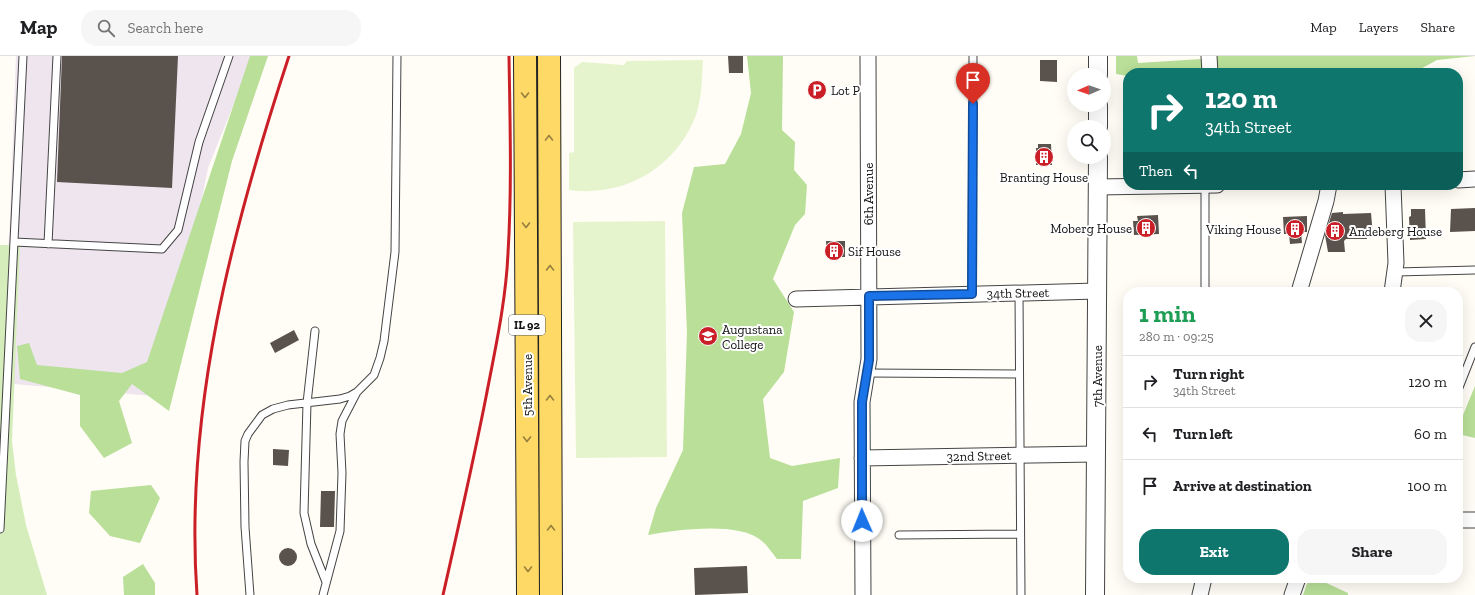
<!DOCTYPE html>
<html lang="en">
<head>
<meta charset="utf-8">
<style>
	:root { --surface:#fff; --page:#f6f6f6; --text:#202124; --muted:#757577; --line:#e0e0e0; --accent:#0f766e }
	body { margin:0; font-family:"Zilla Slab",serif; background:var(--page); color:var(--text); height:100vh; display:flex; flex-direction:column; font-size:15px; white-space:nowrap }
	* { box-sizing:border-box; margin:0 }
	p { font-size:13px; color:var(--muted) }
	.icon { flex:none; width:22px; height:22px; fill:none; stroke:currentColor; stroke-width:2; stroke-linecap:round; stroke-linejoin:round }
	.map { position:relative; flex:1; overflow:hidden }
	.panel { position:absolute; left:1123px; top:231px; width:340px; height:296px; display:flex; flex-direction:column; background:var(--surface); border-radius:16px; box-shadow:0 4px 16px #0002 }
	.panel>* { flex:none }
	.hud { position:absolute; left:1123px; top:12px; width:340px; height:122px; border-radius:16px; box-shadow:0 4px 16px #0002; background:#0f766e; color:#fff; overflow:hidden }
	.needle { width:26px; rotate:268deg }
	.controls { position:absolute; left:1067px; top:12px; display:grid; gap:8px }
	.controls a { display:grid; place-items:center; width:44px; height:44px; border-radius:50%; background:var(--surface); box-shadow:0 4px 16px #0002; font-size:20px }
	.pin { position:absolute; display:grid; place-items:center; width:34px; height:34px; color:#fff; margin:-41px -17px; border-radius:50% 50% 50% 0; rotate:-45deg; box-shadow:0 0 4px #0007 }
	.pin .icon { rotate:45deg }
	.me { position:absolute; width:44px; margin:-22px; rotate:359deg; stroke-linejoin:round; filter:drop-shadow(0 0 3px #0008) }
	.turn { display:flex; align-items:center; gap:14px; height:84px; padding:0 16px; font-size:18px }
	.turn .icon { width:52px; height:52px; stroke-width:2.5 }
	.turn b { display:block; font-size:28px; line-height:34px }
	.then { display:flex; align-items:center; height:38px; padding:0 16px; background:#0003; gap:8px; font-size:15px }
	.round { display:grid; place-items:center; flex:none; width:42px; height:42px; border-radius:16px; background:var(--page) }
	.overview { display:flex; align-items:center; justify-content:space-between; height:68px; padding:0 16px }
	h1 { font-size:24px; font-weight:700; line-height:30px; color:#1e9e55 }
	.button { display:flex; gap:8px; margin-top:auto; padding:8px 16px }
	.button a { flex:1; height:46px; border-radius:16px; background:var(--accent); color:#fff; font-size:16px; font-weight:700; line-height:46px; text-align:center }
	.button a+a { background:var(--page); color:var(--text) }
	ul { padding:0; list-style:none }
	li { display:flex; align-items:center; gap:12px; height:52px; padding:0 16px; border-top:1px solid var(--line) }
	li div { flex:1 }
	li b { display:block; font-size:15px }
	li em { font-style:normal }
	header { display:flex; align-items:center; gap:24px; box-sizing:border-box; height:56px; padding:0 20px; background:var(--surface); border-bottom:1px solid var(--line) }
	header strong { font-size:19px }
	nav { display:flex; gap:22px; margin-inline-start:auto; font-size:14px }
	.search { width:280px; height:36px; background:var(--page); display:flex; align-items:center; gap:10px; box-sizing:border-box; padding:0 14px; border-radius:16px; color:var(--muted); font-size:15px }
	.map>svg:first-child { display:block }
	.industrial { fill:#eee5ef }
	.green { fill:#d5edbb }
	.forest { fill:#b9df99 }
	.pitch { fill:#e6f4cd }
	.building { fill:#5a524c }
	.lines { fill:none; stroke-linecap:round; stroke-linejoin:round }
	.service-casing { stroke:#444; stroke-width:9 }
	.minor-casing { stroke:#444; stroke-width:17 }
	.tertiary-casing { stroke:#444; stroke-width:20 }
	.primary-casing { stroke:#222; stroke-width:24 }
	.service { stroke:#fff; stroke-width:7 }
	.minor { stroke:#fff; stroke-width:15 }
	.tertiary { stroke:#fff; stroke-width:18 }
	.primary { stroke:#ffd965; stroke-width:22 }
	.rail { stroke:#cb1f28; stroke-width:3 }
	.oneway { stroke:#947f3f }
	.route-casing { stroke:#114b97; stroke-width:10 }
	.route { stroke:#1a73e8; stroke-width:7 }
	.labels { text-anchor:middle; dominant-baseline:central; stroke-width:4; stroke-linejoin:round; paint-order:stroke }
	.shield { fill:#fff; stroke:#585858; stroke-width:1 }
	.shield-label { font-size:12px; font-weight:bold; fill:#111 }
	.poi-label { font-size:13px; fill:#111; stroke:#fff; text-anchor:start }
	.street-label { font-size:13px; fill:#111; stroke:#fff }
</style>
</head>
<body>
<header>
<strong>Map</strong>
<div class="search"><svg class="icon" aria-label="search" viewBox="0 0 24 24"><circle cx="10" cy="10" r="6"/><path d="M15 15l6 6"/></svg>Search here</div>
<nav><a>Map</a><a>Layers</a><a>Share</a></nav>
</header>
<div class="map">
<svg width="1475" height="539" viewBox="0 0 1475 539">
	<rect width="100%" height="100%" fill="#fffdf5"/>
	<!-- industrial -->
	<path class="industrial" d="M16,0h237l-45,112 -26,131 -29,97 -139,-12 -10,-60 6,-106z"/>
	<!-- green -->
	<path class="green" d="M0,189h20l-8,196 4,34 10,50 21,70h-47z"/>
	<!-- forest -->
	<path class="forest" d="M250,0h18l-36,105 -63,250 -37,-27 -13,17 13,42 -28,15 -24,-32v-31l-60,-16 -3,-33 12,-3 8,22 85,8 25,-11z
		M747,0h36l-1,74 13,12 -1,28 13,15 -2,29 -10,11 -22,54 21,33 -10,60 -21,27 7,59 22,8 48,-8 -2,30 -35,13 -2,58h-24c-5,-6 -9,-13 -15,-18 -23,-20 -86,-11 -114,-6l8,-27 27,-58 4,-118 -5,-119 12,-46 31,-3 16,-30 10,-41z
		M1116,0h21l1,7 63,-4 1,9 -74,5v3l-12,-2z
		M1215,0h260l-38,4 -24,13h-197z
		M1475,330v52l-17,-4v-7z
		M151,429l9,13 -20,45 -30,-7 -21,-23 2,-22z
		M143,508l12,19v12h-31l-1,-18z
		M1309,522h14l-1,3 26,12v2h-45z"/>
	<!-- pitch -->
	<path class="pitch" d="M703,4c-1,17 -1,35 -6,52 -18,54 -72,86 -128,78v-37l5,-1v-84l8,-6 42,3 3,-4z
		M665,165l2,236 -91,1 -3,-236z"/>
	<!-- building -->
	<path class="building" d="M62,0h116l-6,132 -115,-6z
		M728,0h15v17h-14z
		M1040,4h17v22l-17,-1z
		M1038,88h13l1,21h-16v-17h2z
		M1475,152v23l-25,1 1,-23z
		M1411,153h14l1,30 -16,1 -1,-23 2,-1z
		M1343,156v2l28,-1 2,23h-7l1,3h-21l-2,2 1,11h-17l-3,-17 7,-22z
		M1158,159l1,19 -25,1 -1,-14h5l-1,-5z
		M1307,160v16h-6l1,11 -12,1 -1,-10h-5l-1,-17z
		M826,185h19v16h-18z
		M294,274l5,10 -24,13 -5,-10z
		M273,393l16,1 -1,16 -15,-1z
		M321,435h14l-1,36h-14z
		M279 501a9 9 0 1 1 18 0a9 9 0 1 1-18 0Z
		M747,510l1,27 -53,2 -1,-27z"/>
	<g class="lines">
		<!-- service casing -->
		<g class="service-casing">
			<path id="service" d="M1205,129v107
				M14,186l148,7 16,-19 21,-88 30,-86
				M48,188l9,-188
				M1396,216l79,-2
				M1019,237l2,302
				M972,238l1,-238
				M315,275l-8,72 -3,110 7,31 15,38
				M867,317l152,1
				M1458,334l17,-43
				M0,473l23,-473
				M899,479l121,-1
				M250,539l-5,-68 -1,-65 1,-21 3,-7 14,-19 11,-6 15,-4 52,-6 10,-3 7,-4 17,-17 6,-17 4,-17 11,-89 2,-196
				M323,539l17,-64 2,-58 -2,-39 2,-13 15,-29"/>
		</g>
		<!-- minor casing -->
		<g class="minor-casing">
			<path id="minor" d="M1209,0l1,17
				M1458,124l17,-1
				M1098,131l119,-2
				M1299,236l27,-91 3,-16
				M1392,236l4,-29 -3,-78
				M796,243l301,-8
				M862,402l234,-4
				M1458,464h17
				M863,539l-1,-193 7,-43 -1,-303
				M1200,539l4,-17
				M1292,539l6,-17"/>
		</g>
		<!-- tertiary casing -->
		<g class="tertiary-casing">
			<path id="tertiary" d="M1098,0v19
				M1098,49v22
				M1095,539l3,-438"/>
		</g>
		<!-- primary casing -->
		<g class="primary-casing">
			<path id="primary" d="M525,0l3,539
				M549,0l2,539"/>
		</g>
		<!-- service -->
		<use href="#service" class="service"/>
		<!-- minor -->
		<use href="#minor" class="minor"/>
		<!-- tertiary -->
		<use href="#tertiary" class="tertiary"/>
		<!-- primary -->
		<use href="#primary" class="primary"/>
		<!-- rail -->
		<path class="rail" d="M197,539c-13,-184 35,-366 92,-539
			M443,539c15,-66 30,-132 43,-198 9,-47 20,-96 22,-144 4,-65 2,-132 1,-197"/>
	</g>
	<!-- one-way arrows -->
	<defs><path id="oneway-chevron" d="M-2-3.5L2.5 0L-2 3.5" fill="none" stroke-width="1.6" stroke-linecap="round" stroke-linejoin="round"/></defs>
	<g class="oneway">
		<use href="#oneway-chevron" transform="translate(525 39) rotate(90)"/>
		<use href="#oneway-chevron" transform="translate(549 82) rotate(-90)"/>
		<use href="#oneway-chevron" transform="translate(526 169) rotate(90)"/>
		<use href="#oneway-chevron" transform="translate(550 212) rotate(-90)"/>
		<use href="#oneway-chevron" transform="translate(550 342) rotate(-90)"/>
		<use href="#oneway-chevron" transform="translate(527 383) rotate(90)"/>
		<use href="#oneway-chevron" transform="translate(551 472) rotate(-90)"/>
		<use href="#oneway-chevron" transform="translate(528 513) rotate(90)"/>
	</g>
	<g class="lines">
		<!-- route casing -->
		<g class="route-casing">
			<path id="route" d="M862,465v-119l7,-42v-64l103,-2 1,-190"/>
		</g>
		<!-- route -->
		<use href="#route" class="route"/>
	</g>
	<!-- icons -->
	<defs>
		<g id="parking-disc" transform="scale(1)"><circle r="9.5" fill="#cb1f28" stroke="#fff"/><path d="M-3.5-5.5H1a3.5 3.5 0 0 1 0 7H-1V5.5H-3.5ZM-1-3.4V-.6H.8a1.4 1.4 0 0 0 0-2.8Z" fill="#fff"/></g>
		<g id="building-disc" transform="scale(1)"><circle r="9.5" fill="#cb1f28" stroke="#fff"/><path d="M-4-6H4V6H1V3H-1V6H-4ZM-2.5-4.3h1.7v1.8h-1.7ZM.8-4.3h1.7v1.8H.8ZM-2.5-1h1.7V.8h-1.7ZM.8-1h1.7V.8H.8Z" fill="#fff"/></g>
		<g id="university-disc" transform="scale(1)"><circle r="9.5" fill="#cb1f28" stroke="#fff"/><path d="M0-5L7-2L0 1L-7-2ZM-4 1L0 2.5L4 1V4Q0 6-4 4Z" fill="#fff"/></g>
	</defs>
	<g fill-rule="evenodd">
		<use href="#parking-disc" x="817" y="34"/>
		<use href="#building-disc" x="1044" y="101"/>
		<use href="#building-disc" x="1146" y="172"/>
		<use href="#building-disc" x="1295" y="173"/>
		<use href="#building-disc" x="1335" y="175"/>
		<use href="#building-disc" x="834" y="195"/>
		<use href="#university-disc" x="708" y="280"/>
	</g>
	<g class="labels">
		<!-- shield labels -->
		<rect class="shield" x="509" y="259" width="36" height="20" rx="3"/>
		<g class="shield-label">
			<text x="527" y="269">IL 92</text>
		</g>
		<!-- poi labels -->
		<g class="poi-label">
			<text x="831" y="34">Lot P</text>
			<text x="1044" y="121" text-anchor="middle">Branting House</text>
			<text x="1132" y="172" text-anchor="end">Moberg House</text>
			<text x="1281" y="173" text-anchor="end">Viking House</text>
			<text x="1349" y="175">Andeberg House</text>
			<text x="848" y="195">Sif House</text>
			<text x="722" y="273">Augustana<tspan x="722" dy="15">College</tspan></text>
		</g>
		<!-- street labels -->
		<g class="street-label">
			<text transform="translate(868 138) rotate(-90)">6th Avenue</text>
			<text transform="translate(1018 237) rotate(-1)">34th Street</text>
			<text transform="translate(1097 320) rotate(-90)">7th Avenue</text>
			<text transform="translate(527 329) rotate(-90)">5th Avenue</text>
			<text transform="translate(979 400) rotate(-1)">32nd Street</text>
		</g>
	</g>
</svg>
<div class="controls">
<a><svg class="needle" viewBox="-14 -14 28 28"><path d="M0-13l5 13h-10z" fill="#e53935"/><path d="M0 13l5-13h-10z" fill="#757577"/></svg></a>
<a><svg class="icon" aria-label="search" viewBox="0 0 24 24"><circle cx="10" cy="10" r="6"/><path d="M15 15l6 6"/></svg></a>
</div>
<div class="pin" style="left:973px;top:48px;background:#d93025"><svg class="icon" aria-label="arrive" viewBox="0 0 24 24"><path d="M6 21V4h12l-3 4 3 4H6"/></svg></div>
<svg class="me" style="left:862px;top:465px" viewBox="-20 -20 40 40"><circle r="19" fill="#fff"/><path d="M0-13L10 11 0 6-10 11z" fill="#1a73e8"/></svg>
<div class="hud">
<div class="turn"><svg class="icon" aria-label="right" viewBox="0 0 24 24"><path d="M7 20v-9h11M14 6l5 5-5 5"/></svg><div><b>120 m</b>34th Street</div></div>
<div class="then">Then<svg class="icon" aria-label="left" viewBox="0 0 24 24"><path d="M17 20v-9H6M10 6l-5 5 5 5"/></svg></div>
</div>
<section class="panel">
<div class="overview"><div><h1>1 min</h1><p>280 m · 09:25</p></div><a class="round"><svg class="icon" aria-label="close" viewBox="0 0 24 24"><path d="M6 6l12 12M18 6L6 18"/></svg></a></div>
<ul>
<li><svg class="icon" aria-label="right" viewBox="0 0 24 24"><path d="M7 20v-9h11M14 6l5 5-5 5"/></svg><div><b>Turn right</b><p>34th Street</p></div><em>120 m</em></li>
<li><svg class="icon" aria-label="left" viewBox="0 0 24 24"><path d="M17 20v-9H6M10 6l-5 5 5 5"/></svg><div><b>Turn left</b></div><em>60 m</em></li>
<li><svg class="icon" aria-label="arrive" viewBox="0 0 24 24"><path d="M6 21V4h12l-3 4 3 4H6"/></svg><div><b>Arrive at destination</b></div><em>100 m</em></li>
</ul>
<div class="button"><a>Exit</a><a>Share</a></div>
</section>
</div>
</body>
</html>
